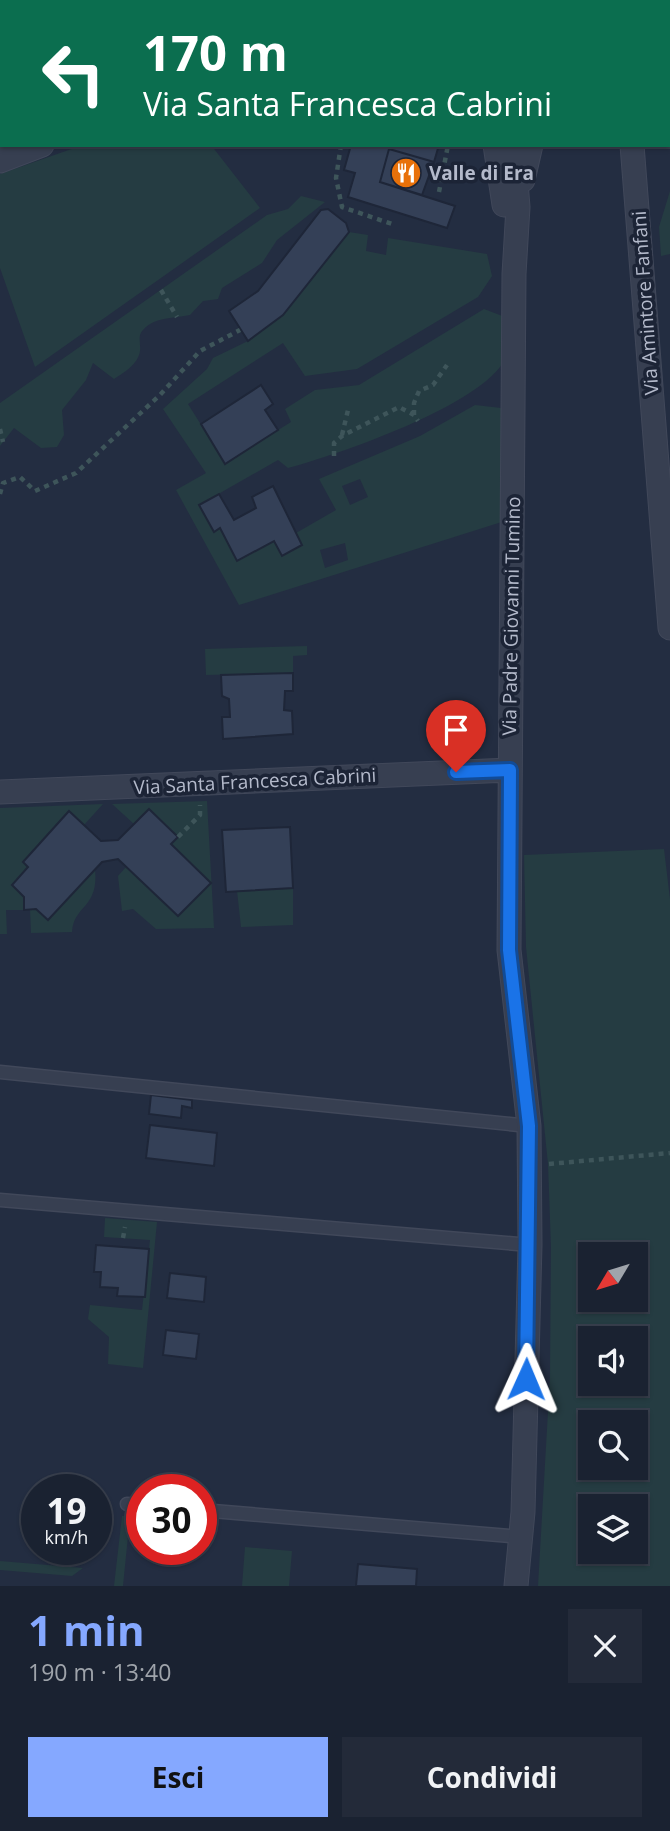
<!DOCTYPE html>
<html lang="it">
<head>
<meta charset="utf-8">
<style>
	:root { --surface:#1a2231; --page:#232a39; --text:#f1f3f6; --muted:#9fa4ab; --line:#383f4d; --accent:#85a8ff }
	body { margin:0; font-family:"Open Sans",sans-serif; background:var(--page); color:var(--text); height:100vh; display:flex; flex-direction:column; font-size:26px; white-space:nowrap }
	* { box-sizing:border-box; margin:0 }
	p { font-size:23px; color:var(--muted) }
	.icon { flex:none; width:38px; height:38px; fill:none; stroke:currentColor; stroke-width:2; stroke-linecap:round; stroke-linejoin:round }
	.map { position:relative; height:1586px; overflow:hidden }
	.sheet { display:flex; flex-direction:column; background:var(--surface); flex:1 }
	.sheet>* { flex:none }
	.banner { position:absolute; left:0px; top:0px; width:670px; height:147px; box-shadow:0 2px 5px #0004,0 0 0 2px var(--line); background:#0b6e4f; color:#fff; overflow:hidden }
	.needle { width:46px; rotate:232deg }
	.tools { position:absolute; left:578px; top:1242px; display:grid; gap:14px }
	.tools a { display:grid; place-items:center; width:70px; height:70px; border-radius:0px; background:var(--surface); box-shadow:0 2px 5px #0004,0 0 0 2px var(--line); font-size:35px }
	.speed { position:absolute; left:21px; top:1474px; display:flex; gap:14px; font-size:35px; font-weight:700; text-align:center }
	.speed>* { display:grid; place-content:center; width:91px; height:91px; border-radius:50%; background:var(--surface); box-shadow:0 2px 5px #0004,0 0 0 2px var(--line); line-height:1 }
	.speed small { font-size:18px; font-weight:400 }
	.speed .limit { border:10px solid #d22; background:#fff; color:#111 }
	.pin { position:absolute; display:grid; place-items:center; width:60px; height:60px; color:#fff; margin:-72px -30px; border-radius:50% 50% 50% 0; rotate:-45deg; box-shadow:0 0 7px #0007 }
	.pin .icon { rotate:45deg }
	.me { position:absolute; width:77px; margin:-38px; rotate:1deg; stroke-linejoin:round; filter:drop-shadow(0 0 5px #0008) }
	.turn { display:flex; align-items:center; gap:24px; height:147px; padding:0 28px; font-size:32px }
	.turn .icon { width:91px; height:91px; stroke-width:2.5 }
	.turn b { display:block; font-size:49px; line-height:60px }
	.round { display:grid; place-items:center; flex:none; width:74px; height:74px; border-radius:0px; background:var(--page) }
	.head { display:flex; align-items:center; justify-content:space-between; height:119px; padding:0 28px }
	h1 { font-size:42px; font-weight:700; line-height:52px; color:var(--accent) }
	.action { display:flex; gap:14px; margin-top:auto; padding:14px 28px }
	.action a { flex:1; height:80px; border-radius:0px; background:var(--accent); color:#111; font-size:28px; font-weight:700; line-height:80px; text-align:center }
	.action a+a { background:var(--page); color:var(--text) }
	.map>svg:first-child { display:block }
	.green { fill:#253c42; fill-rule:evenodd }
	.building { fill:#344057; stroke:#1e2638; stroke-width:2 }
	.lines { fill:none; stroke-linecap:round; stroke-linejoin:round }
	.lane-casing { stroke:#41485a; stroke-width:15 }
	.street-casing { stroke:#41485a; stroke-width:25 }
	.path { stroke:#3e555a; stroke-width:4.5; stroke-dasharray:5 5; stroke-linecap:butt }
	.lane { stroke:#373f51; stroke-width:12 }
	.street { stroke:#373f51; stroke-width:23 }
	.route-casing { stroke:#114b97; stroke-width:18 }
	.route { stroke:#1a73e8; stroke-width:12 }
	.labels { text-anchor:middle; dominant-baseline:central; stroke-width:7; stroke-linejoin:round; paint-order:stroke }
	.poi-label { font-size:19px; font-weight:bold; fill:#b4bacb; stroke:#1c2436; text-anchor:start }
	.street-label { font-size:19px; fill:#b4bacb; stroke:#1c2436 }
</style>
</head>
<body>
<div class="map">
<svg width="670" height="1586" viewBox="0 0 670 1586">
	<rect width="100%" height="100%" fill="#232d41"/>
	<!-- green -->
	<path class="green" d="M83,145h128l49,63 -225,159 -35,-99v-94z
		M670,191v63l-9,2 -2,-29z
		M301,196l24,6 -48,38 -15,23 -40,25 -4,11 -15,2 -13,14c-15,3 -36,2 -47,15 -6,6 -2,13 -3,21 -2,13 -15,21 -26,28l-21,-16 -7,17 -24,30 2,25 -7,12 -16,1 -27,-20 -14,18v-43l267,-188 21,-6z
		M349,232l19,3 -2,16 20,4 2,-17 99,16 5,22 -14,21 -121,72 -52,7 -22,-33 -95,61 37,59 66,-41 -6,-13 30,-19 44,-5 125,-76 21,8c1,12 5,31 0,42 -22,46 -168,96 -217,109l-10,-8 -79,45 21,23 17,33 37,-20 8,15 14,-23 40,-23 -17,-31 101,-43 55,-31 26,3 6,15 1,97 -269,85 -63,-115 30,-17 -43,-64 44,-40 6,-11 35,-17 35,-26zM360,479l8,18 -18,8 -8,-19zM345,543l3,17 -23,8 -5,-18z
		M307,646v9l-14,1v17l-87,2 -1,-26z
		M207,801l7,127 -58,1 -23,-20 -11,2 -4,-35 8,-9 52,49 33,-33 -40,-39 7,-7 -28,-28 -16,15 -22,-20z
		M103,804l-19,21 -16,-14 -45,50 5,6 -16,18 12,12v13h-18l1,24h-7v-126z
		M664,849l6,50v687h-132l12,-209 1,-130 -3,-83 -22,-217 -2,-92zM590,1255h45v45h-45zM590,1339h45v45h-45zM590,1423h45v45h-45zM590,1507h45v45h-45z
		M95,869c4,40 -21,35 -23,63l-41,1 -1,-24h6l12,11z
		M293,888v37l-52,2 -4,-36z
		M105,1218l52,4 -14,146 -35,-4 1,-27 -21,-18 2,-14 52,5 8,-70 -46,-3z
		M122,1516h8l-7,70h-9z
		M245,1547l47,4 -3,35h-47z
		M0,1561l83,7 -11,8 -72,-6z"/>
	<!-- building -->
	<path class="building" d="M28,0h150l-150,2z
		M351,145h88l-5,17 -45,-13 -9,33 75,24 -8,22 -99,-31 7,-24 -11,-3z
		M389,149l45,13 -12,33 -42,-13z
		M328,209l18,14 3,9 -66,83 -35,26 -19,-30 29,-20 63,-81z
		M261,385l12,19 -8,6 13,20 -53,34 -24,-40z
		M273,486l29,59 -20,11 -8,-15 -37,20 -17,-33 -6,4 -15,-27 20,-11 15,26 22,-12 -4,-11z
		M293,673v18h-8l-1,19 8,1 1,23 -70,5 -1,-22h8l-1,-18 -7,-3 -1,-21z
		M149,809l29,28 -7,7 40,39 -33,33 -60,-57 -16,3 -54,58 -12,-11 -12,1v-13l-12,-12 16,-18 -5,-5 46,-51 32,30 17,-1z
		M290,827l3,61 -67,4 -4,-62z
		M151,1095l41,5v8l-10,-2 -1,12 -32,-4z
		M150,1125l67,8 -3,33 -68,-8z
		M96,1245l53,4 -4,48 -28,-1 1,-8 -18,-1 1,-15h-7z
		M170,1273l36,4 -2,25 -37,-4z
		M166,1330l33,4 -3,25 -33,-4z
		M358,1564l59,5 -1,17h-60z"/>
	<g class="lines">
		<!-- lane casing -->
		<g class="lane-casing">
			<path id="lane" d="M0,1072l529,54
				M0,1200l530,45
				M127,1504l15,1
				M201,1510l320,27"/>
		</g>
		<!-- street casing -->
		<g class="street-casing">
			<path id="street" d="M482,0l1,2
				M442,2l5,-2
				M668,131h2
				M495,145l9,60
				M513,145l5,62 -4,67 -5,676 20,176 1,119 -7,267 -7,74
				M632,145l38,483
				M0,161l42,-16
				M523,180l8,-35
				M0,792l510,-22"/>
		</g>
		<!-- path -->
		<path class="path" d="M341,145l-5,33 6,29 50,17
			M439,192l9,-47
			M161,290l16,27
			M414,415v-12l5,-12 14,-6 14,-20
			M0,429l3,13
			M342,435l6,-25
			M334,456v-13l8,-7 57,-29 15,8 4,6
			M0,494l3,-11 17,-6 15,14 41,-18 84,-78 40,-44 40,-21
			M178,837l22,-22v-10
			M549,1164l121,-11
			M123,1238l2,-11"/>
		<!-- lane -->
		<use href="#lane" class="lane"/>
		<!-- street -->
		<use href="#street" class="street"/>
	</g>
	<g class="lines">
		<!-- route casing -->
		<g class="route-casing">
			<path id="route" d="M456,772l54,-2 -1,180 20,176 -3,253"/>
		</g>
		<!-- route -->
		<use href="#route" class="route"/>
	</g>
	<!-- icons -->
	<defs>
		<g id="restaurant-disc" transform="scale(1.575)"><circle r="9.5" fill="#e8710a" stroke="#1c2436"/><path d="M-5-6h1v4h1v-4h1v4h1v-4h1v5L-1.5 .5V6h-2V.5L-5-1ZM5-6V6H3V1.5H1.5Q1.5-4 5-6Z" fill="#fff"/></g>
	</defs>
	<g fill-rule="evenodd">
		<use href="#restaurant-disc" x="406" y="173"/>
	</g>
	<g class="labels">
		<!-- poi labels -->
		<g class="poi-label">
			<text x="429" y="173">Valle di Era</text>
		</g>
		<!-- street labels -->
		<g class="street-label">
			<text transform="translate(645 303) rotate(-94)">Via Amintore Fanfani</text>
			<text transform="translate(511 616) rotate(-89)">Via Padre Giovanni Tumino</text>
			<text transform="translate(255 781) rotate(-3)">Via Santa Francesca Cabrini</text>
		</g>
	</g>
</svg>
<div class="tools">
<a><svg class="needle" viewBox="-14 -14 28 28"><path d="M0-13l5 13h-10z" fill="#e53935"/><path d="M0 13l5-13h-10z" fill="#9fa4ab"/></svg></a>
<a><svg class="icon" aria-label="sound" viewBox="0 0 24 24"><path d="M4 9h4l5-4v14l-5-4H4zM17 9q2 3 0 6"/></svg></a>
<a><svg class="icon" aria-label="search" viewBox="0 0 24 24"><circle cx="10" cy="10" r="6"/><path d="M15 15l6 6"/></svg></a>
<a><svg class="icon" aria-label="layers" viewBox="0 0 24 24"><path d="M12 4l9 5-9 5-9-5zM3 14l9 5 9-5"/></svg></a>
</div>
<div class="speed"><div>19<small>km/h</small></div><div class="limit">30</div></div>
<div class="pin" style="left:456px;top:772px;background:#d93025"><svg class="icon" aria-label="arrive" viewBox="0 0 24 24"><path d="M6 21V4h12l-3 4 3 4H6"/></svg></div>
<svg class="me" style="left:526px;top:1379px" viewBox="-20 -20 40 40"><path d="M0-17L14 15 0 8-14 15z" fill="#1a73e8" stroke="#fff" stroke-width="4"/></svg>
<div class="banner">
<div class="turn"><svg class="icon" aria-label="left" viewBox="0 0 24 24"><path d="M17 20v-9H6M10 6l-5 5 5 5"/></svg><div><b>170 m</b>Via Santa Francesca Cabrini</div></div>
</div>
</div>
<section class="sheet">
<div class="head"><div><h1>1 min</h1><p>190 m · 13:40</p></div><a class="round"><svg class="icon" aria-label="close" viewBox="0 0 24 24"><path d="M6 6l12 12M18 6L6 18"/></svg></a></div>
<div class="action"><a>Esci</a><a>Condividi</a></div>
</section>
</body>
</html>
